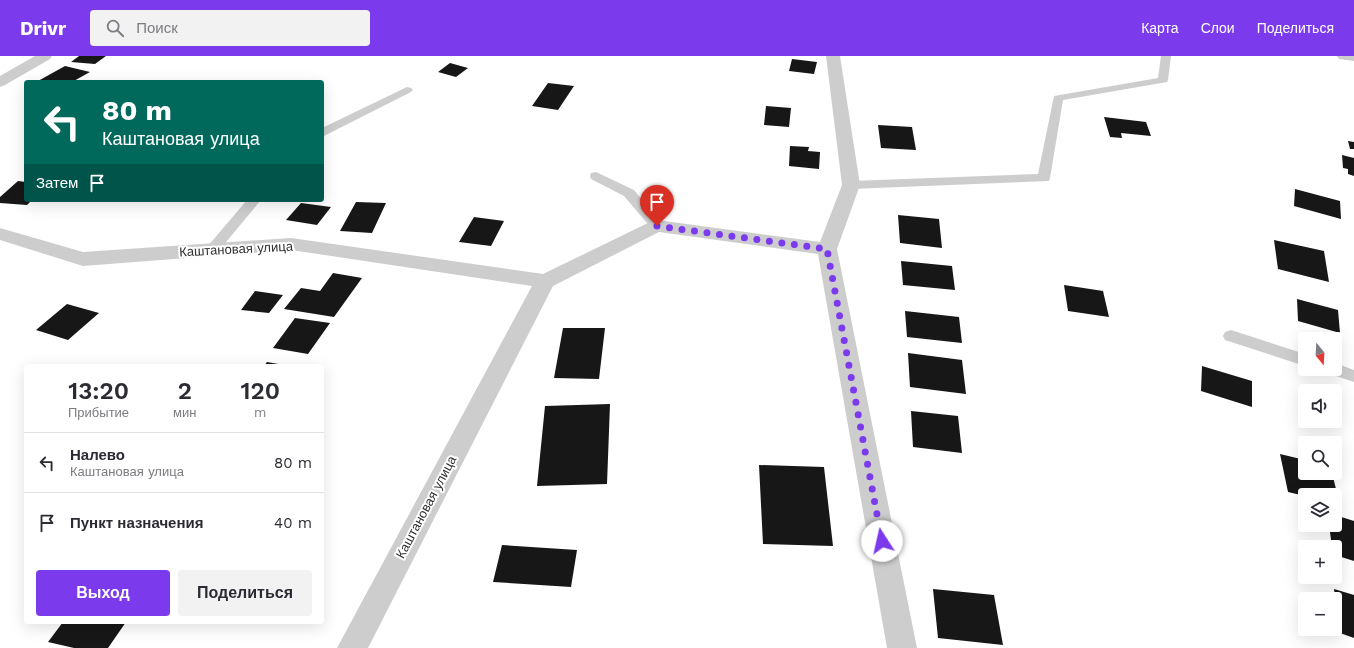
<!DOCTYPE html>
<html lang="ru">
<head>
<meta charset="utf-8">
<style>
	:root { --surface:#fff; --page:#f2f2f3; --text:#2b2b33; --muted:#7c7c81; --line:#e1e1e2; --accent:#7c3aed }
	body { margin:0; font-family:"Work Sans",sans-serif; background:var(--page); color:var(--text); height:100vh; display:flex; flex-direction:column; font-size:15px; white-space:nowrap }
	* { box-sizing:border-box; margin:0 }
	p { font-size:13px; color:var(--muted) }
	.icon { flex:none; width:22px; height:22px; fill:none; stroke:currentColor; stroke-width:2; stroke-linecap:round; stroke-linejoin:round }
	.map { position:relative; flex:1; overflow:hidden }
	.side { position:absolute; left:24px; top:308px; width:300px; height:260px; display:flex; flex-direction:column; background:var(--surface); border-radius:4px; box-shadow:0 4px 16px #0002 }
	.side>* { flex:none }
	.banner { position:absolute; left:24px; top:24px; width:300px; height:122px; border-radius:4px; box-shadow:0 4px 16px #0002; background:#00695c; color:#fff; overflow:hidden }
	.needle { width:26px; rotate:162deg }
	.controls { position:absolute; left:1298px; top:276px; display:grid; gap:8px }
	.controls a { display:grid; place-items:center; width:44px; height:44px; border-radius:4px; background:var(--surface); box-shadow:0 4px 16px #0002; font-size:20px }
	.pin { position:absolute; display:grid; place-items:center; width:34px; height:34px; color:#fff; margin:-41px -17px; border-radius:50% 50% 50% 0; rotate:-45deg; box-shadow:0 0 4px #0007 }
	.pin .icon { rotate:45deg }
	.me { position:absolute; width:44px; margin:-22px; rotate:350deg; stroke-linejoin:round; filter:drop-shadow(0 0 3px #0008) }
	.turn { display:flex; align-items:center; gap:14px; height:84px; padding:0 12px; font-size:18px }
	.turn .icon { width:52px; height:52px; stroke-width:2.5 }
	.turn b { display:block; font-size:28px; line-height:34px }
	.then { display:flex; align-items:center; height:38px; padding:0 12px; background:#0003; gap:8px; font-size:15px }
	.eta { display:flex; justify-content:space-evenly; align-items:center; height:68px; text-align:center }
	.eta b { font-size:24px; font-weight:600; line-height:28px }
	.action { display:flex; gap:8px; margin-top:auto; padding:8px 12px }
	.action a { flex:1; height:46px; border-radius:4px; background:var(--accent); color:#fff; font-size:16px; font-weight:600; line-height:46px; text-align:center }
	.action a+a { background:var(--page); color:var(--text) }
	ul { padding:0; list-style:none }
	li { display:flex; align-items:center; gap:12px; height:60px; padding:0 12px; border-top:1px solid var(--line) }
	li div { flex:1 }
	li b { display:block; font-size:15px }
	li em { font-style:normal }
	header { display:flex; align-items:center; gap:24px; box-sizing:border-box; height:56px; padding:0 20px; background:var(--accent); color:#fff }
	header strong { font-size:19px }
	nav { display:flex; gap:22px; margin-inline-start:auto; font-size:14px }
	.search { width:280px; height:36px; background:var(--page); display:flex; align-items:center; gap:10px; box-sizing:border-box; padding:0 14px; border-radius:4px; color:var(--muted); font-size:15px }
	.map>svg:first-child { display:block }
	.building { fill:#171717 }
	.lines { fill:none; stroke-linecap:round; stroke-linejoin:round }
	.service { fill:#cdcdcd; fill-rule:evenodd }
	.minor { fill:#cdcdcd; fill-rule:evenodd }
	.route { stroke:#7c3aed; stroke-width:7; stroke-dasharray:0 12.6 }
	.labels { text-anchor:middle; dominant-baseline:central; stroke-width:4; stroke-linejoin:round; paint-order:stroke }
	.street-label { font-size:13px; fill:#303030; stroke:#fff }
</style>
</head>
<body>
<header>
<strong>Drivr</strong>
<div class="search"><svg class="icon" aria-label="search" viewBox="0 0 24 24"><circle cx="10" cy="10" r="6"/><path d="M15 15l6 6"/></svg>Поиск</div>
<nav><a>Карта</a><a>Слои</a><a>Поделиться</a></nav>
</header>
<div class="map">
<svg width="1354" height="592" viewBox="0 0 1354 592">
	<rect width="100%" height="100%" fill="#fff"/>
	<!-- building -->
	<path class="building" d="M79,0h27l-11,8 -24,-2z
		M792,3l25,3 -3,12 -25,-3z
		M450,7l18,5 -12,9 -18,-5z
		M65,10l25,6 -18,10 -34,-1z
		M548,27l26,3 -16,24 -26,-4z
		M766,50l25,2 -2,19 -25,-2z
		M1104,61l42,5 5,14 -30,-3 1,5 -12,-1z
		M878,69l34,2 4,23 -35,-2z
		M1348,85l6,1v7h-4z
		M790,90l19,1 -1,4 12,1 -1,17 -30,-3z
		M1342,99l12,3v18l-6,-2v-5l-5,-1z
		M18,125l8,1v18h6l-5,5 -27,-2v-6z
		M1295,133l45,12 1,18 -47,-13z
		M356,146l30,1 -14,30 -32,-2z
		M301,147l30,4 -14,18 -31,-5z
		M898,159l41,4 3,29 -42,-5z
		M474,161l30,4 -13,25 -32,-4z
		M1274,184l50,11 5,31 -51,-13z
		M901,205l51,5 3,24 -52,-5z
		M333,217l29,5 -28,39 -50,-8 17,-21 19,3z
		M1064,229l39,6 6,26 -41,-6z
		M255,235l28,4 -14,18 -28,-3z
		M1297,243l41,11 2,23 -42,-12z
		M67,248l32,9 -31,27 -32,-10z
		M905,255l54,6 3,26 -55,-6z
		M295,262l35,5 -22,31 -35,-6z
		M563,272h42l-6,51 -45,-1z
		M908,297l54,7 4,34 -56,-7z
		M267,306l17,3v1h-20z
		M1202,310l50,15v26l-51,-16z
		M610,348l-3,80 -70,2 8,-80z
		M911,355l47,5 4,37 -49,-6z
		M1280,398l25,6v13h27l8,32 -5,-1v-9h-30v1l-17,-4z
		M759,409l65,2 9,79 -70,-2z
		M1335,459l19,6v40l-19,-6v-8h-3l-3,-22h6z
		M502,489l75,5 -6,37 -78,-5z
		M933,533l61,6 9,50 -65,-7z
		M1334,533l20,6v43l-14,-5z
		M63,566h63l-18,26h-34l-26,-6z"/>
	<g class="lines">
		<!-- service -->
		<path class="service" d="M1161,0h10l-3,24 -1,2 -104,18 -13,78 -1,3 -198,8 -5,-1 -1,-3 1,-3 5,-1 187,-7 16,-78 104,-18z
			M407,31l4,1 2,2 -2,2 -89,45v-9z
			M596,116l38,18 28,33 2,3 -2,3 -5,1 -5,-1 -28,-33 -33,-17 -1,-3 1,-3z
			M247,144h14l-44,53 -5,2 -5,-2 -2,-3 2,-3z
			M1231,274l74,24v12l-80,-26 -2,-4 2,-4z
			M1335,307l19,7v12l-27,-9 -2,-4h10z"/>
		<!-- minor -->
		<path class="minor" d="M35,0h17l-2,3 -45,26 -5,2v-11z
			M826,0h14l20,129 -23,64 80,399h-30l-69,-394 -159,-22 -106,54 -185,362h-31l195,-362 -241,-36 -208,16 -83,-26v-12l83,24 208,-14 252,36 107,-52 7,-2 163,22 22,-57z
			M1337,0h17v5l-15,-2z"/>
	</g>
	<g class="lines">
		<!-- route -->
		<path class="route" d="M657,170l170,23 55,292"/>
	</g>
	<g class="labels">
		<!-- street labels -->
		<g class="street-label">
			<text transform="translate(236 193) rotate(-3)">Каштановая улица</text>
			<text transform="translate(426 451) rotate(-62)">Каштановая улица</text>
		</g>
	</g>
</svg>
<div class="controls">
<a><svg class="needle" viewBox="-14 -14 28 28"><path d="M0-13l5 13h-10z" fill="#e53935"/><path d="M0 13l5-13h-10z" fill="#7c7c81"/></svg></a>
<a><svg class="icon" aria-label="sound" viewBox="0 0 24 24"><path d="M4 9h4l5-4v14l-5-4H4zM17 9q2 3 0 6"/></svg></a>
<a><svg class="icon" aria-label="search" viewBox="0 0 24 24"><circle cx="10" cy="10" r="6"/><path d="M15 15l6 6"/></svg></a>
<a><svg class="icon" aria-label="layers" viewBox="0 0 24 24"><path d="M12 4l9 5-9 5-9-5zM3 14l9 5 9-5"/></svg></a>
<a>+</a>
<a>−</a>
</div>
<div class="pin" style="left:657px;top:170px;background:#d93025"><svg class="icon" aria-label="arrive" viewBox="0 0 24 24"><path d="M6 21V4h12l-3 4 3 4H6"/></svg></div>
<svg class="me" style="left:882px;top:485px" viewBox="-20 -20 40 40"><circle r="19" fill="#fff"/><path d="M0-13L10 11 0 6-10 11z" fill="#7c3aed"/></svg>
<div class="banner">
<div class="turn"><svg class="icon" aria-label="left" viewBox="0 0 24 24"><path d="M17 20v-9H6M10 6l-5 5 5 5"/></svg><div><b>80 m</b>Каштановая улица</div></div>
<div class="then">Затем<svg class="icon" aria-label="arrive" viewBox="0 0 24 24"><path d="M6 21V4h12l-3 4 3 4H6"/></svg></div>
</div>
<section class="side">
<div class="eta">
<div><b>13:20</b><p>Прибытие</p></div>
<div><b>2</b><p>мин</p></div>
<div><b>120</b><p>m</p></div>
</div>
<ul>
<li><svg class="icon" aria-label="left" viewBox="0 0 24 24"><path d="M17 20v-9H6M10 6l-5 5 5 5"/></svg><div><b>Налево</b><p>Каштановая улица</p></div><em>80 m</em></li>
<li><svg class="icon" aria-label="arrive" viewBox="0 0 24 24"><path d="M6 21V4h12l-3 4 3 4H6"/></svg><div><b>Пункт назначения</b></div><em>40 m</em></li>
</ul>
<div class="action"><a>Выход</a><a>Поделиться</a></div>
</section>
</div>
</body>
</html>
